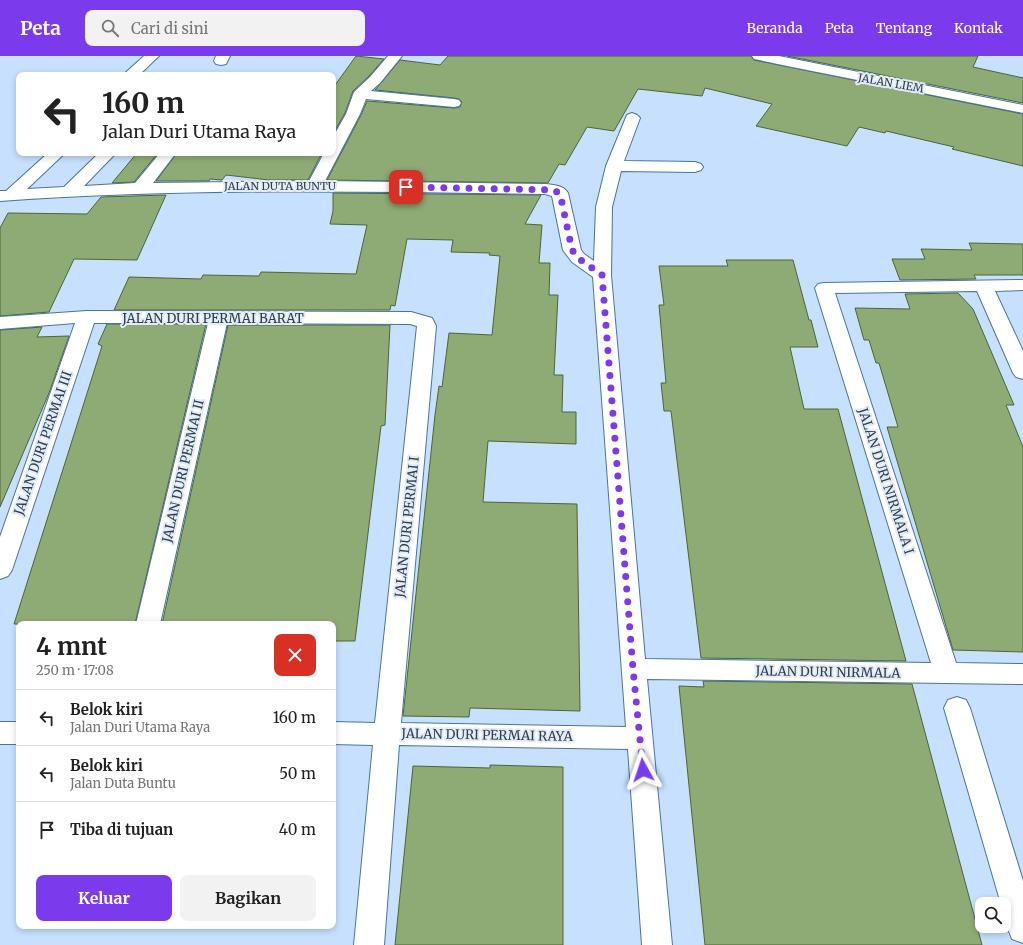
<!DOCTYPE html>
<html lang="id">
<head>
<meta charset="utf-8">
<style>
	:root { --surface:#fff; --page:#f2f2f2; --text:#222; --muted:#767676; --line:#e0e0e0; --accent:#7c3aed }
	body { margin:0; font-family:Merriweather,serif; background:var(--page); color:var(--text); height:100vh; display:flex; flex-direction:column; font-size:15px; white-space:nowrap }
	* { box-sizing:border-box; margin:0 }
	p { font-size:13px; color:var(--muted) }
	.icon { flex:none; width:22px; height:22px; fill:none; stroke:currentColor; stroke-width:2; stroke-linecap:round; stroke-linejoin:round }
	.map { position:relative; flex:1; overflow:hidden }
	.panel { position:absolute; left:16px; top:565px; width:320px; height:308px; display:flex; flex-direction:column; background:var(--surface); border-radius:8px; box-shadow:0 2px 6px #0003 }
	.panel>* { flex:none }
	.hud { position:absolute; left:16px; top:16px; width:320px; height:84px; border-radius:8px; box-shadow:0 2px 6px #0003; background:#fff; color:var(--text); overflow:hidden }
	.tools { position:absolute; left:975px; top:841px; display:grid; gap:8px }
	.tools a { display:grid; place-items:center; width:36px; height:36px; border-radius:8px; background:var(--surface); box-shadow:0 2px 6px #0003; font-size:20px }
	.pin { position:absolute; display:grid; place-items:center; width:34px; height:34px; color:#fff; margin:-17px; border-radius:8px; box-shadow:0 2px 6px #0006 }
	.me { position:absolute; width:44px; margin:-22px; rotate:355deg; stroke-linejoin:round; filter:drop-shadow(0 0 3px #0008) }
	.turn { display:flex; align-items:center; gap:14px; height:84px; padding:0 20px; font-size:18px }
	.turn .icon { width:52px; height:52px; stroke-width:2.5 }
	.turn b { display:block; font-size:28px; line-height:34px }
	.round { display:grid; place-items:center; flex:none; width:42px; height:42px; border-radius:8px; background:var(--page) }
	.headline { display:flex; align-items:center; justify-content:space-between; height:68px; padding:0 20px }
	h1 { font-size:24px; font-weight:700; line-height:30px }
	.action { display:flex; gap:8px; margin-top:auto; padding:8px 20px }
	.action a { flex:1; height:46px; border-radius:8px; background:var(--accent); color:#fff; font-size:16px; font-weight:700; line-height:46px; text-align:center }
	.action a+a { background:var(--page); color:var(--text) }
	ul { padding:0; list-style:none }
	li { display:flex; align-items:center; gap:12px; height:56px; padding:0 20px; border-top:1px solid var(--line) }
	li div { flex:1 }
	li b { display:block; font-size:15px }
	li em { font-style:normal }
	header { display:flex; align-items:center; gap:24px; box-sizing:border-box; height:56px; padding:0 20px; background:var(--accent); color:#fff }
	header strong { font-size:19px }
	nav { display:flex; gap:22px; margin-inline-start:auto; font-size:14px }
	.search { width:280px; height:36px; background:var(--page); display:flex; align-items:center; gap:10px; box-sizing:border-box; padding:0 14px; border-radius:8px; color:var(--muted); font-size:15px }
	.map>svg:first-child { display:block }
	.building { fill:#8eaa75; stroke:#4c6634 }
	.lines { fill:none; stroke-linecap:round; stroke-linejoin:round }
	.minor-casing { stroke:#4b739d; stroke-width:2 }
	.minor { fill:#fff; fill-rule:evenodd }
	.route { stroke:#7c3aed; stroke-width:7; stroke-dasharray:0 12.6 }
	.labels { text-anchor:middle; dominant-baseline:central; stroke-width:4; stroke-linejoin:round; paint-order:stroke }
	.far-street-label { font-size:11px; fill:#2c3e51; stroke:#e3ebf5 }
	.street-label { font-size:13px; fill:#2c3e51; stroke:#e3ebf5 }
</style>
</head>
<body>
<header>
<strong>Peta</strong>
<div class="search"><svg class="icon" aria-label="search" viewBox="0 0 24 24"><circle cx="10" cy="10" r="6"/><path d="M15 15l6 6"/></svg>Cari di sini</div>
<nav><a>Beranda</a><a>Peta</a><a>Tentang</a><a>Kontak</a></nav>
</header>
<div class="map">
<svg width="1023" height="889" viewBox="0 0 1023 889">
	<rect width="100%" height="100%" fill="#c6e0fd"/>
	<!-- building -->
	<path class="building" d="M356,0l28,3 -15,17 -16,15 -8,22 -12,21v-46z
		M448,0h303l3,4 269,54v52l-71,-17 2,-2 -68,-16 -1,2 -26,-6 -12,19 -91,-20 16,-22 -67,-16 -3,8 -64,-7 -24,42 -27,-4 -22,38 -6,-1 -11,19 -221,-3 34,-65 6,-14 87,7 6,-1 2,-5 -3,-3 -5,-1 -79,-8 25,-30 40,5z
		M787,0h191l-5,11 50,11v25z
		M137,97h21l-24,29 -22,1z
		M177,97h145l-14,27h-39l-43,-5 -4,5 -12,-1 -1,2h-53z
		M333,137l208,2 -16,29 17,1 -3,38h11l-1,32h9l-4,80h9l-1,37h14v32l-88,-3 -5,61 94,2 3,207 -110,-3 -1,9 -66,-1 32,-301 4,-29 3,1 7,-54 43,2 8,-79 -11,-1 1,-2 -39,-1 2,-12 -46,-1 -12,67 -4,-1 -1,5h-276l15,-33 72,2 2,-4 56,1 2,-4 95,2 11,-49 -37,-1 3,-13z
		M166,139l-29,65 -63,-1 -25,53 -49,4v-88l8,-15 79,1 14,-17z
		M969,187l54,1v31h-49l2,4 -76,1 -8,-21h33l-4,-10 51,1z
		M726,204h67l16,60h2l7,27h-28l14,62h34l68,252 -205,-3 -30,-247h-7l-3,-28h5l-7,-78h5l-5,-39h69z
		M958,237l15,16 41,96h-8l17,42v205l-70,-2 -66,-223h11l-19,-64h-3l-7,-23h-5l-9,-32 55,1 -5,-15z
		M107,268h99l-71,300h-121l88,-278 -4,-2z
		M228,269h162l-5,100 -4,1 -26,215h-22v-17h-171z
		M42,271l-5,10 32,-1 -20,57 -49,114v-177z
		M703,625l209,3 70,261h-277l-26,-259 25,1z
		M490,709l73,2v178h-168l18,-179 77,2z"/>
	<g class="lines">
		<!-- minor casing -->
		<g class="minor-casing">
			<path id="minor" d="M144,0h15l-20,19h-16z
				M216,0h14l-4,8 -5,1 -5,-1 -2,-3z
				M388,0h14l-22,27 -9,8 83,8 5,1 2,3 -2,3 -5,1 -88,-8 -6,15 -35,67 220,3c9,1 18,1 23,9l13,57 3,4 10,7 2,-54 10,-41 21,-51 5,-2 5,2 3,3 -16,43 71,1 6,2 2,3 -2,3 -6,2 -74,-1 -9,36 -1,68 34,384 286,4 -116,-375 3,-4 6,-1 199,-3v10l-28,1 28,60v28l-7,-2 -3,-4 -36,-82 -142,2 121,370 67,1v20l-376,-5 25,266h-30l-14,-196 -229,-4 -15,200h-30l19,-200 -40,-1v-22l42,1 42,-397 -7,-2 -183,-1 -67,301h-24l72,-301h-114l-82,247 -4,6 -8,3v-42l75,-214 -75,6v-12l87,-6 324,1 21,6 4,8 -35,397 225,4 -33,-450 -21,-15 -9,-12 -11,-54 -7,-2c-182,-3 -363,-6 -545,7v-10h6l42,-38h17l-38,36 37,-2 35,-34h17l-32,33 51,-3 25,-30h16l-23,30 156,-2 15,-28h9v-16l13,-23 8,-22 16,-15z
				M752,0h27l244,49v8l-231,-46 -38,-8z
				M957,641l9,3 4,8 53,173v62l-11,-4c-5,-12 -8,-22 -8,-35h-3l-57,-196 4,-8z
				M0,666h19v22h-19z"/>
		</g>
		<!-- minor -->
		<use href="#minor" class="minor"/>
	</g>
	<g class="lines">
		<!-- route -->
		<path class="route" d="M406,131l148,3 6,4 1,4 11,52 6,8 24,17 31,394 10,101"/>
	</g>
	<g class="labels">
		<!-- far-street labels -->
		<g class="far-street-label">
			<text transform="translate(891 27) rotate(10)">JALAN LIEM</text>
			<text x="280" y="130">JALAN DUTA BUNTU</text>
		</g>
		<!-- street labels -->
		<g class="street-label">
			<text x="213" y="262">JALAN DURI PERMAI BARAT</text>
			<text transform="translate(43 387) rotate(-71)">JALAN DURI PERMAI III</text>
			<text transform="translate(183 415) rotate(-77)">JALAN DURI PERMAI II</text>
			<text transform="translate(886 425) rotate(72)">JALAN DURI NIRMALA I</text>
			<text transform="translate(407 471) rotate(-84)">JALAN DURI PERMAI I</text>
			<text transform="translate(828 616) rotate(1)">JALAN DURI NIRMALA</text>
			<text transform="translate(487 679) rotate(1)">JALAN DURI PERMAI RAYA</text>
		</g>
	</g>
</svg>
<div class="tools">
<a><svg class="icon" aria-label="search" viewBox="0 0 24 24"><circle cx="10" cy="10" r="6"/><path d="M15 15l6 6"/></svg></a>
</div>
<div class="pin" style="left:406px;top:131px;background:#d93025"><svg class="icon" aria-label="arrive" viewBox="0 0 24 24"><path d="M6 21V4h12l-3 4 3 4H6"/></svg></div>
<svg class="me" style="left:643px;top:714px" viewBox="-20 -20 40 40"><path d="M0-17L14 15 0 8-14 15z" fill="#7c3aed" stroke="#fff" stroke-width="4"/></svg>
<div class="hud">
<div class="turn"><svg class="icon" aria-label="left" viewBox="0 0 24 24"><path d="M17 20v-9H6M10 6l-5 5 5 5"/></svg><div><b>160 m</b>Jalan Duri Utama Raya</div></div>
</div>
<section class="panel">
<div class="headline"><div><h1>4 mnt</h1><p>250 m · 17:08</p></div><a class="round" style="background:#d93025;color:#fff"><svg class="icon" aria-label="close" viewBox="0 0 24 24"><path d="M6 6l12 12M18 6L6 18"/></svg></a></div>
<ul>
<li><svg class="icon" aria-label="left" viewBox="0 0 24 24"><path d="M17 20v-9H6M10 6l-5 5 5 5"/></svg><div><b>Belok kiri</b><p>Jalan Duri Utama Raya</p></div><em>160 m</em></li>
<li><svg class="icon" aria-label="left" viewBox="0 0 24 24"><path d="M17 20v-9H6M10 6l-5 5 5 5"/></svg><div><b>Belok kiri</b><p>Jalan Duta Buntu</p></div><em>50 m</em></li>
<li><svg class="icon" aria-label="arrive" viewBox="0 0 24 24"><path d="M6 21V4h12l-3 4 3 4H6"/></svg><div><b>Tiba di tujuan</b></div><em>40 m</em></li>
</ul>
<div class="action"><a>Keluar</a><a>Bagikan</a></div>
</section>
</div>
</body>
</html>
